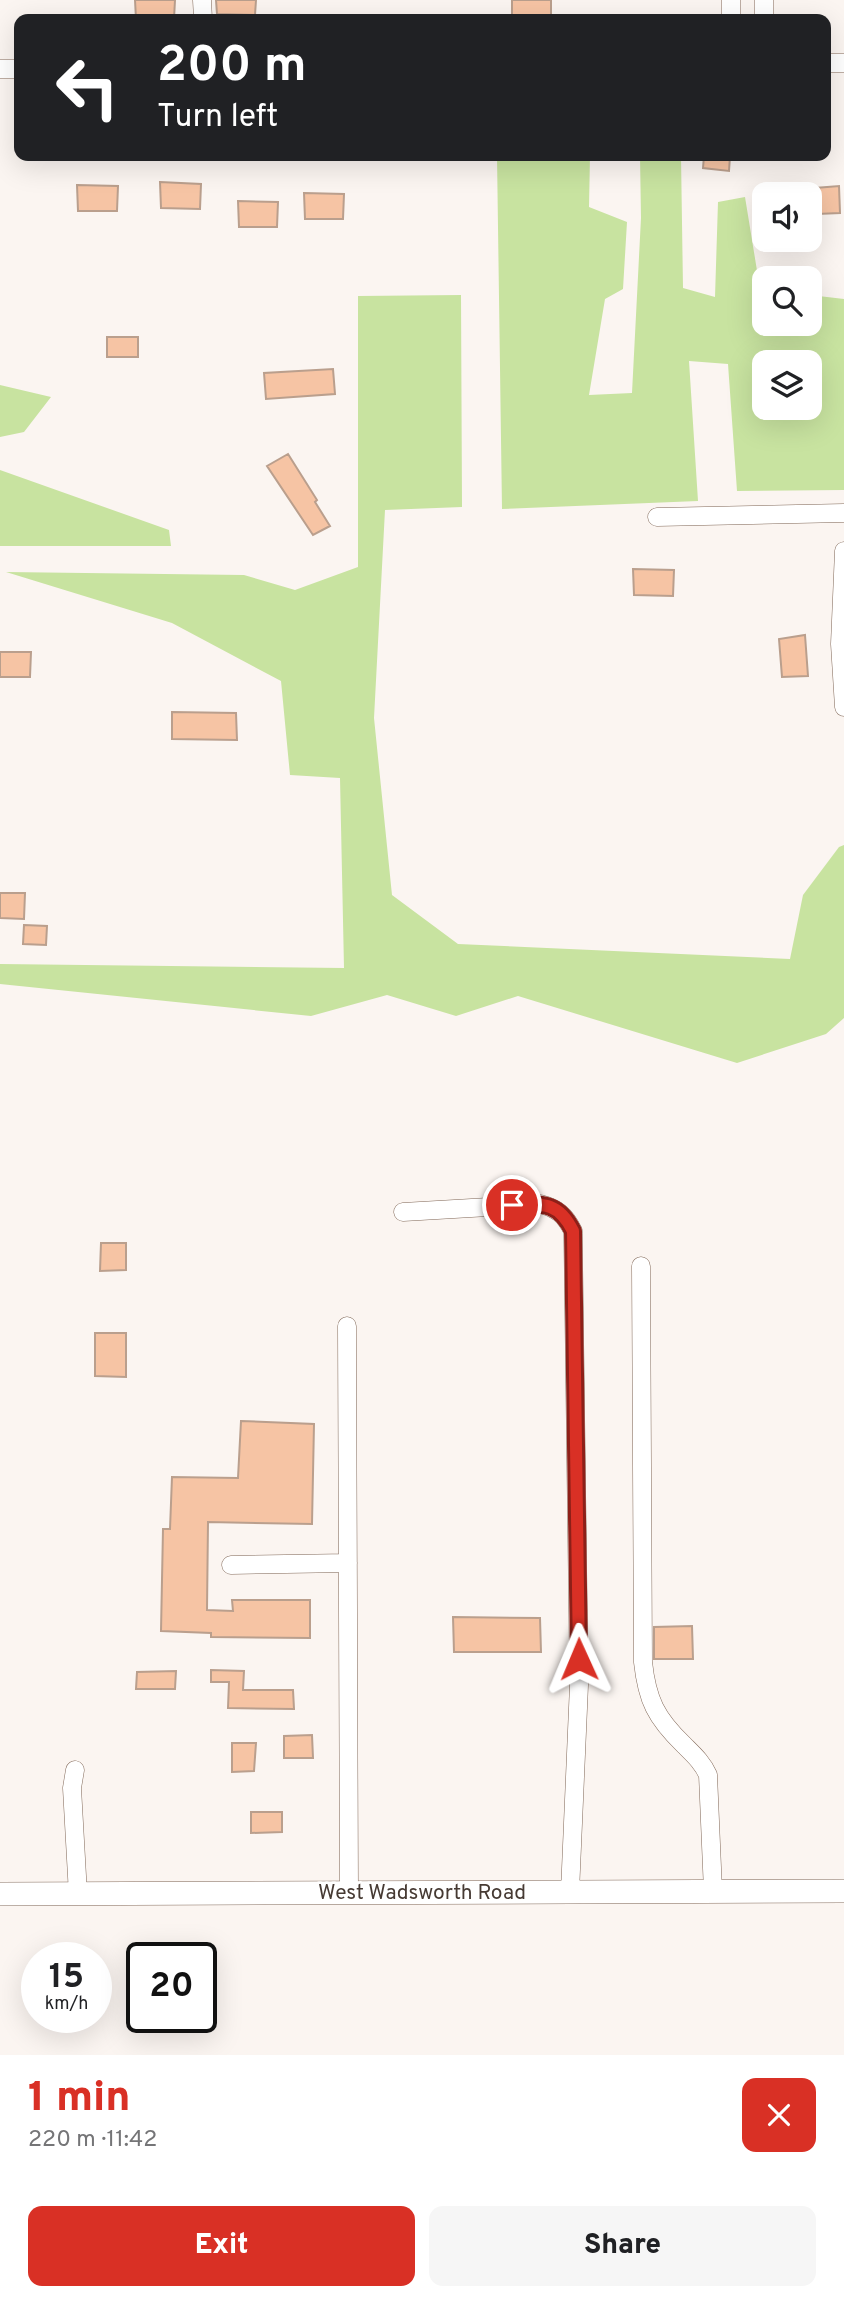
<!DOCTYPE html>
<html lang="en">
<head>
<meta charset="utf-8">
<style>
	:root { --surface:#fff; --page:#f6f6f6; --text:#202124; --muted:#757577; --accent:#d93025 }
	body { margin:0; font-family:Overpass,sans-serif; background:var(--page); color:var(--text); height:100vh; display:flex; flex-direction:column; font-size:26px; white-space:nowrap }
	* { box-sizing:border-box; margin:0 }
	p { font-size:23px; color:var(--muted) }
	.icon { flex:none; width:38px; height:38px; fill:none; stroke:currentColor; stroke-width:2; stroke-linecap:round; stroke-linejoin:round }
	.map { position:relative; height:2055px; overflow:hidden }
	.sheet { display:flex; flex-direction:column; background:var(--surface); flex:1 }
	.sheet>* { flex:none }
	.top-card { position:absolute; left:14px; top:14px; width:817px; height:147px; border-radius:14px; box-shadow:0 7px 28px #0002; background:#202124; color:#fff; overflow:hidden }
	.controls { position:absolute; left:752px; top:182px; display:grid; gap:14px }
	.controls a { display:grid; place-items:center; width:70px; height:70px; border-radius:14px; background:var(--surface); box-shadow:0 7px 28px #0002; font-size:35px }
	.speed { position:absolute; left:21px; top:1942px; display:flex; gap:14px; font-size:35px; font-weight:700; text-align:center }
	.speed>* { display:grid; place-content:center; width:91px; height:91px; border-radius:50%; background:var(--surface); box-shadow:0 7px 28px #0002; line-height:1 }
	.speed small { font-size:18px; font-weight:400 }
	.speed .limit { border:4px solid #111; border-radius:10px; background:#fff; color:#111 }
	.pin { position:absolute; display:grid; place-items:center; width:60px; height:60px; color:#fff; margin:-30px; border:4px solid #fff; border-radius:50%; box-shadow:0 2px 7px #0007 }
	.me { position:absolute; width:77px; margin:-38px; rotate:359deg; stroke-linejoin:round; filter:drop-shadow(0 0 5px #0008) }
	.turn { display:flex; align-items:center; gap:24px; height:147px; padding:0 28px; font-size:32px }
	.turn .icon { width:91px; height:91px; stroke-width:2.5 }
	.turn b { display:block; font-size:49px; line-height:60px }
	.round { display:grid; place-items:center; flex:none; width:74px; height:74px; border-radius:14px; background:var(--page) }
	.summary { display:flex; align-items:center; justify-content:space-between; height:119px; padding:0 28px }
	h1 { font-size:42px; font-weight:800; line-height:52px; color:var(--accent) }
	.cta { display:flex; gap:14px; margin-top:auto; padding:14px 28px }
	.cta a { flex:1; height:80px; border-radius:14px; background:var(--accent); color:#fff; font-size:28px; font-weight:800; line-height:80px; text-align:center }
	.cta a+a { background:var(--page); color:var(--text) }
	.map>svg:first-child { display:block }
	.green { fill:#c8e3a0; fill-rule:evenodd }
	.building { fill:#f6c4a4; stroke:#ba9f8d; stroke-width:2 }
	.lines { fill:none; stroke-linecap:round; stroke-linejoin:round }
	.minor-casing { stroke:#816858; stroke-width:19 }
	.major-casing { stroke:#816858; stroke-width:24 }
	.minor { stroke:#fff; stroke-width:18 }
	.major { stroke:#fff; stroke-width:23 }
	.route-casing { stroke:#8d1f18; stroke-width:18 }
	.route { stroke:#d93025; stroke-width:12 }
	.labels { text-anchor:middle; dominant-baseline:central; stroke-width:5; stroke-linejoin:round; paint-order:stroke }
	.street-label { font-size:21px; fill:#463a33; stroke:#fff }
</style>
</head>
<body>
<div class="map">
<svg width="844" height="2055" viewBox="0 0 844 2055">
	<rect width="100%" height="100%" fill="#fbf5f1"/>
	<!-- green -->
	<path class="green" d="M497,156h93l-1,51 38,15 -4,67 -18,10 -16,96 43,-2 9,-175 -1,-62h41l2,132 32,9 3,-95 27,-5 15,92 5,1v34h45v-29l34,4v191l-107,1 -9,-127 -39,-3 9,140 -196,8zM765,362h45v46h-45z
		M461,295l1,212 -77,3 -11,208 18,177 66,49 332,15 13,-64 36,-48 5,-2v173l-18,16 -89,29 -219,-67 -62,20 -69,-21 -76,21 -311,-32v-20l344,4 -4,-190 -50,-3 -9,-94 -109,-58 -166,-51 238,3 51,15 63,-23v-271z
		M0,385l51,12 -27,35 -24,5z
		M0,470l169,60 2,16h-171z"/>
	<!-- building -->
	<path class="building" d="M135,0h40l-1,19h-38z
		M216,0h40l-1,15 -38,-1z
		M512,0h39v15h-39z
		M704,156h26l-1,15 -26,-3z
		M160,182l41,2 -1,25 -39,-1z
		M77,185l41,1 -1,25h-39z
		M839,186l1,27 -23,1 -2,-26z
		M304,193l40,1 -1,25h-38z
		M238,201l40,1 -1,25h-38z
		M107,337h31v20h-31z
		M333,369l2,25 -69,5 -2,-26z
		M288,454l29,46 -2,2 15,24 -17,9 -46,-69z
		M633,569l41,1 -1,26 -39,-1z
		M805,635l3,41 -26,1 -3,-38z
		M0,652h31l-1,25h-30z
		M172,712l64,1 1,27 -65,-1z
		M0,893h25l-1,26 -24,-1z
		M24,925l23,1 -1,19 -23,-1z
		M101,1243h25v27l-26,1z
		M95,1333h31v44l-31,-1z
		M241,1421l73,3 -2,100 -104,-2 -1,88 26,1 -1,-11h78v38l-99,-1v-4l-50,-2 2,-102h7l2,-52 66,1z
		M453,1617l87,1 1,34h-87z
		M692,1626l1,33h-39v-32z
		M211,1670l33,1 -1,19h50l1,19 -66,-1 1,-26h-18z
		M176,1671l-1,18h-39l1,-17z
		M312,1735l1,23h-29v-22z
		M232,1743h24l-2,28 -22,1z
		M251,1812h31v20l-31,1z"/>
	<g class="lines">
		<!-- minor casing -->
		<g class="minor-casing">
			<path id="minor" d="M202,0l1,19
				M731,0v19
				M764,0v19
				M826,63h18
				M0,69h19
				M657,517l187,-4
				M844,551l-4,93 4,63
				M403,1212l137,-8c17,4 25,11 33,27l6,454 -9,207
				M641,1266l2,396c4,38 13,56 41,83 10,10 18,17 24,30l5,116
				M347,1326l2,567
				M231,1565l117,-2
				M75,1770l-3,18 6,106"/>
		</g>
		<!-- major casing -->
		<g class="major-casing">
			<path id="major" d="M0,1894l844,-3"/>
		</g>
		<!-- minor -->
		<use href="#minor" class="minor"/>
		<!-- major -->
		<use href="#major" class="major"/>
	</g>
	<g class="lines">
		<!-- route casing -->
		<g class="route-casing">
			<path id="route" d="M512,1205c31,-1 46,-4 61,26l6,428"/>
		</g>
		<!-- route -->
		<use href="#route" class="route"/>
	</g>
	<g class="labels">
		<!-- street labels -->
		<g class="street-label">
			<text x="422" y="1893">West Wadsworth Road</text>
		</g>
	</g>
</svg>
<div class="controls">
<a><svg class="icon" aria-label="sound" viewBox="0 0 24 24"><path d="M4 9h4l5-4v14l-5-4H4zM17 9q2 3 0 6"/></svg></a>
<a><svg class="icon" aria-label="search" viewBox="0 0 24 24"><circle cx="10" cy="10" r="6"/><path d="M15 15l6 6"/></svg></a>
<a><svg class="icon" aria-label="layers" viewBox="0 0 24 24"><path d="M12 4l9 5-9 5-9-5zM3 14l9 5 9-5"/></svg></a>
</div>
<div class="speed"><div>15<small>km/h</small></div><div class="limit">20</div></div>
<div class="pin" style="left:512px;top:1205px;background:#d93025"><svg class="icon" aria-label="arrive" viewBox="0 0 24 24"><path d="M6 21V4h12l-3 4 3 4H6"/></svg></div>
<svg class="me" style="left:579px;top:1659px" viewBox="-20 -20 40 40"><path d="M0-17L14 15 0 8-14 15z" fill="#d93025" stroke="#fff" stroke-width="4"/></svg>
<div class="top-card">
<div class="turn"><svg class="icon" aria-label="left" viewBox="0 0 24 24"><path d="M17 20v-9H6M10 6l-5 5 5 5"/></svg><div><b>200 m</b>Turn left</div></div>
</div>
</div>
<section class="sheet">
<div class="summary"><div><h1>1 min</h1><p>220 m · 11:42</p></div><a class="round" style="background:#d93025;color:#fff"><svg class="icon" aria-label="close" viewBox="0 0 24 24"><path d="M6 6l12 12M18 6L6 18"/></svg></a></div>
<div class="cta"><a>Exit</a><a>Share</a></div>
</section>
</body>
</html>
